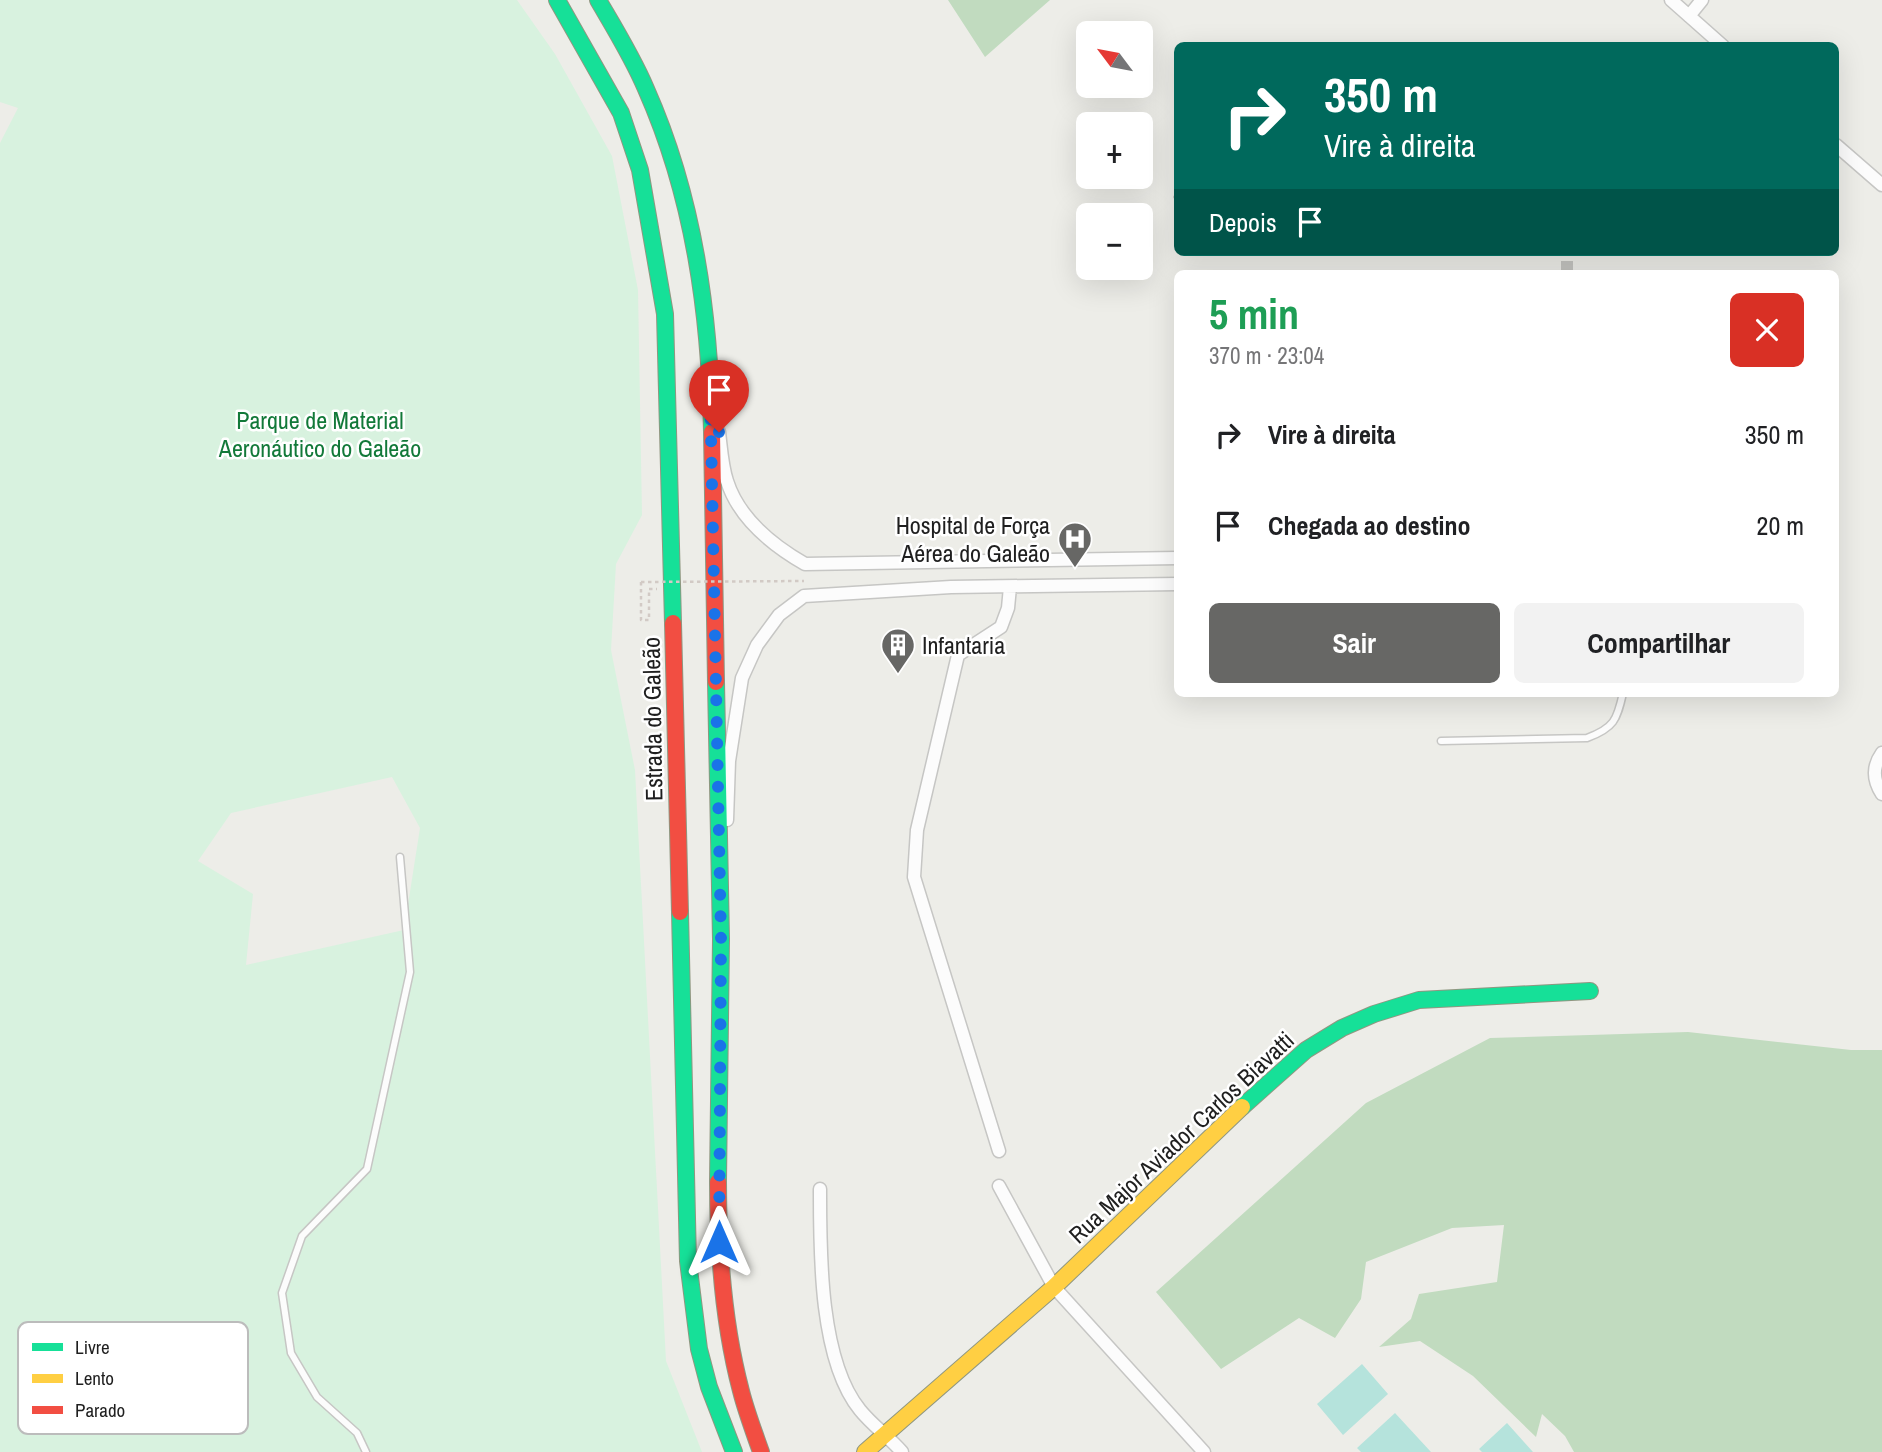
<!DOCTYPE html>
<html lang="pt">
<head>
<meta charset="utf-8">
<style>
	:root { --surface:#fff; --page:#f2f2f2; --text:#202124; --muted:#757577; --accent:#676765 }
	body { margin:0; font-family:"Archivo Narrow",sans-serif; background:var(--page); color:var(--text); height:100vh; display:flex; flex-direction:column; font-size:26px; white-space:nowrap }
	* { box-sizing:border-box; margin:0 }
	p { font-size:23px; color:var(--muted) }
	.icon { flex:none; width:38px; height:38px; fill:none; stroke:currentColor; stroke-width:2; stroke-linecap:round; stroke-linejoin:round }
	.map { position:relative; flex:1; overflow:hidden }
	.drawer { position:absolute; left:1174px; top:270px; width:665px; height:427px; display:flex; flex-direction:column; background:var(--surface); border-radius:10px; box-shadow:0 7px 28px #0002 }
	.drawer>* { flex:none }
	.banner { position:absolute; left:1174px; top:42px; width:665px; height:214px; border-radius:10px; box-shadow:0 7px 28px #0002; background:#00695c; color:#fff; overflow:hidden }
	.needle { width:46px; rotate:302deg }
	.tools { position:absolute; left:1076px; top:21px; display:grid; gap:14px }
	.tools a { display:grid; place-items:center; width:77px; height:77px; border-radius:10px; background:var(--surface); box-shadow:0 7px 28px #0002; font-size:35px }
	.pin { position:absolute; display:grid; place-items:center; width:60px; height:60px; color:#fff; margin:-72px -30px; border-radius:50% 50% 50% 0; rotate:-45deg; box-shadow:0 0 7px #0007 }
	.pin .icon { rotate:45deg }
	.me { position:absolute; width:77px; margin:-38px; rotate:0deg; stroke-linejoin:round; filter:drop-shadow(0 0 5px #0008) }
	.turn { display:flex; align-items:center; gap:24px; height:147px; padding:0 35px; font-size:32px }
	.turn .icon { width:91px; height:91px; stroke-width:2.5 }
	.turn b { display:block; font-size:49px; line-height:60px }
	.then { display:flex; align-items:center; height:66px; padding:0 35px; background:#0003; gap:14px; font-size:26px }
	.round { display:grid; place-items:center; flex:none; width:74px; height:74px; border-radius:10px; background:var(--page) }
	.headline { display:flex; align-items:center; justify-content:space-between; height:119px; padding:0 35px }
	h1 { font-size:42px; font-weight:700; line-height:52px; color:#1e9e55 }
	.primary-button { display:flex; gap:14px; margin-top:auto; padding:14px 35px }
	.primary-button a { flex:1; height:80px; border-radius:10px; background:var(--accent); color:#fff; font-size:28px; font-weight:700; line-height:80px; text-align:center }
	.primary-button a+a { background:var(--page); color:var(--text) }
	ul { padding:0; list-style:none }
	li { display:flex; align-items:center; gap:21px; height:91px; padding:0 35px }
	li div { flex:1 }
	li b { display:block; font-size:26px }
	li em { font-style:normal }
	.map>svg:first-child { display:block }
	.forest { fill:#c1dbbf }
	.park { fill:#d8f2df; fill-rule:evenodd }
	.pitch { fill:#b5e3dc }
	.lines { fill:none; stroke-linecap:round; stroke-linejoin:round }
	.street-tunnel { stroke:#c4c4c0; stroke-width:12; stroke-dasharray:12 6; stroke-linecap:butt }
	.lane-casing { stroke:#c6c6c4; stroke-width:9 }
	.street-casing { stroke:#c6c6c4; stroke-width:15 }
	.fast-casing { stroke:#8f9781; stroke-width:18 }
	.slow-casing { stroke:#8f9781; stroke-width:18 }
	.jam-casing { stroke:#8f9781; stroke-width:18 }
	.path { stroke:#d2cac5; stroke-width:2.5; stroke-dasharray:3.5 3.5; stroke-linecap:butt }
	.lane { stroke:#fcfcfc; stroke-width:6 }
	.street { stroke:#fcfcfc; stroke-width:12 }
	.fast { stroke:#16e098; stroke-width:16 }
	.slow { stroke:#ffcf43; stroke-width:16 }
	.jam { stroke:#f24e42; stroke-width:16 }
	.path-bridge { stroke:#d2cac5; stroke-width:2.5; stroke-dasharray:3.5 3.5; stroke-linecap:butt }
	.route { stroke:#1a73e8; stroke-width:12; stroke-dasharray:0 21.6 }
	.labels { text-anchor:middle; dominant-baseline:central; stroke-width:5; stroke-linejoin:round; paint-order:stroke }
	.park-label { font-size:24px; fill:#127939; stroke:#fff }
	.poi-label { font-size:24px; fill:#1f1f1f; stroke:#fff; text-anchor:end }
	.street-label { font-size:24px; fill:#1f1f1f; stroke:#fff }
	.key { fill:#fff; stroke:#bcbcbc; stroke-width:2 }
	.key-label { font-size:19px; fill:#1f1f1f }
</style>
</head>
<body>
<div class="map">
<svg width="1882" height="1452" viewBox="0 0 1882 1452">
	<rect width="100%" height="100%" fill="#edede8"/>
	<!-- forest -->
	<path class="forest" d="M948,0h102l-65,57z
		M1688,1032l163,18h31v402h-308l-9,-16 -23,-22 -6,23 -63,-61 -53,-35 -41,6 32,-28 8,-25 78,-12 7,-57 -52,3 -86,34 -5,37 -26,39 -36,-20 -78,51 -65,-77 210,-189 124,-65z"/>
	<!-- park -->
	<path class="park" d="M0,0h517l38,54 57,102 26,134 4,225 -26,49 -5,86 24,120 31,591 36,91h-702v-1309l18,-35 -18,-6zM392,777l28,51 -16,102 -158,35 7,-71 -55,-33 33,-48z"/>
	<!-- pitch -->
	<path class="pitch" d="M1362,1364l26,30 -45,41 -26,-31z
		M1395,1413l36,39h-70l-4,-4z
		M1507,1423l26,29h-51l-3,-3z"/>
	<g class="lines">
		<!-- street-tunnel -->
		<path class="street-tunnel" d="M1567,273v-21"/>
		<!-- lane casing -->
		<g class="lane-casing">
			<path id="lane" d="M1441,741l146,-3c27,-10 30,-18 36,-45
				M366,1452l-9,-19 -40,-36 -26,-44 -9,-60 20,-57 65,-67 43,-197 -10,-115"/>
		</g>
		<!-- street casing -->
		<g class="street-casing">
			<path id="street" d="M1671,0l52,46
				M1689,16l13,-16
				M1836,145l46,40
				M719,432c2,16 3,34 8,49 12,38 45,64 78,83l373,-6
				M1882,753c-10,14 -9,27 0,41
				M727,820l2,-59 13,-83 15,-33 22,-30 25,-19 147,-9 227,-3
				M999,1151l-85,-274 3,-47 41,-175 43,-28 7,-19 2,-21
				M999,1186l55,101 150,165
				M820,1189c0,62 -1,171 40,221 12,15 29,27 42,42"/>
		</g>
		<!-- fast casing -->
		<g class="fast-casing">
			<path id="fast" d="M557,0l64,113 19,57 25,144 8,309
				M598,0c17,29 35,58 48,89 48,108 64,226 66,343
				M716,682l5,257 -3,243
				M680,912l8,349 11,88 10,38 25,65
				M1242,1107l64,-57 36,-22 32,-14 45,-14 171,-9"/>
		</g>
		<!-- slow casing -->
		<g class="slow-casing">
			<path id="slow" d="M865,1452l189,-165 188,-180"/>
		</g>
		<!-- jam casing -->
		<g class="jam-casing">
			<path id="jam" d="M712,432l4,250
				M673,623l7,289
				M718,1182c0,70 5,141 23,209 5,20 13,41 20,61"/>
		</g>
		<!-- path -->
		<path class="path" d="M1173,197h5
			M641,582v38h8v-31h8"/>
		<!-- lane -->
		<use href="#lane" class="lane"/>
		<!-- street -->
		<use href="#street" class="street"/>
		<!-- fast -->
		<use href="#fast" class="fast"/>
		<!-- slow -->
		<use href="#slow" class="slow"/>
		<!-- jam -->
		<use href="#jam" class="jam"/>
		<!-- path-bridge -->
		<path class="path-bridge" d="M641,582l163,-1"/>
	</g>
	<g class="lines">
		<!-- route -->
		<path class="route" d="M719,432l-9,-49 11,556 -2,303"/>
	</g>
	<!-- icons -->
	<defs>
		<g id="hospital-pin" transform="scale(1.75)"><path d="M0 17L-7.5 6A9.5 9.5 0 1 1 7.5 6Z" fill="#676765" stroke="#fff"/><path d="M-5-5h3v3.5h4V-5h3V5h-3V1.5h-4V5h-3Z" fill="#fff"/></g>
		<g id="building-pin" transform="scale(1.75)"><path d="M0 17L-7.5 6A9.5 9.5 0 1 1 7.5 6Z" fill="#676765" stroke="#fff"/><path d="M-4-6H4V6H1V3H-1V6H-4ZM-2.5-4.3h1.7v1.8h-1.7ZM.8-4.3h1.7v1.8H.8ZM-2.5-1h1.7V.8h-1.7ZM.8-1h1.7V.8H.8Z" fill="#fff"/></g>
	</defs>
	<g fill-rule="evenodd">
		<use href="#hospital-pin" x="1075" y="539"/>
		<use href="#building-pin" x="898" y="645"/>
	</g>
	<g class="labels">
		<!-- park labels -->
		<g class="park-label">
			<text x="320" y="420">Parque de Material<tspan x="320" dy="28">Aeronáutico do Galeão</tspan></text>
		</g>
		<!-- poi labels -->
		<g class="poi-label">
			<text x="1050" y="525">Hospital de Força<tspan x="1050" dy="28">Aérea do Galeão</tspan></text>
			<text x="922" y="645" text-anchor="start">Infantaria</text>
		</g>
		<!-- street labels -->
		<g class="street-label">
			<text transform="translate(652 719) rotate(-91)">Estrada do Galeão</text>
			<text transform="translate(1181 1137) rotate(-43)">Rua Major Aviador Carlos Biavatti</text>
		</g>
	</g>
	<!-- legend -->
	<rect x="18" y="1322" width="230" height="112" rx="10" class="key"/>
	<rect x="32" y="1343" width="31" height="8" fill="#16e098"/>
	<rect x="32" y="1374" width="31" height="9" fill="#ffcf43"/>
	<rect x="32" y="1406" width="31" height="8" fill="#f24e42"/>
	<g class="key-label">
		<text x="75" y="1354">Livre</text>
		<text x="75" y="1385">Lento</text>
		<text x="75" y="1417">Parado</text>
	</g>
</svg>
<div class="tools">
<a><svg class="needle" viewBox="-14 -14 28 28"><path d="M0-13l5 13h-10z" fill="#e53935"/><path d="M0 13l5-13h-10z" fill="#757577"/></svg></a>
<a>+</a>
<a>−</a>
</div>
<div class="pin" style="left:719px;top:432px;background:#d93025"><svg class="icon" aria-label="arrive" viewBox="0 0 24 24"><path d="M6 21V4h12l-3 4 3 4H6"/></svg></div>
<svg class="me" style="left:719px;top:1242px" viewBox="-20 -20 40 40"><path d="M0-17L14 15 0 8-14 15z" fill="#1a73e8" stroke="#fff" stroke-width="4"/></svg>
<div class="banner">
<div class="turn"><svg class="icon" aria-label="right" viewBox="0 0 24 24"><path d="M7 20v-9h11M14 6l5 5-5 5"/></svg><div><b>350 m</b>Vire à direita</div></div>
<div class="then">Depois<svg class="icon" aria-label="arrive" viewBox="0 0 24 24"><path d="M6 21V4h12l-3 4 3 4H6"/></svg></div>
</div>
<section class="drawer">
<div class="headline"><div><h1>5 min</h1><p>370 m · 23:04</p></div><a class="round" style="background:#d93025;color:#fff"><svg class="icon" aria-label="close" viewBox="0 0 24 24"><path d="M6 6l12 12M18 6L6 18"/></svg></a></div>
<ul>
<li><svg class="icon" aria-label="right" viewBox="0 0 24 24"><path d="M7 20v-9h11M14 6l5 5-5 5"/></svg><div><b>Vire à direita</b></div><em>350 m</em></li>
<li><svg class="icon" aria-label="arrive" viewBox="0 0 24 24"><path d="M6 21V4h12l-3 4 3 4H6"/></svg><div><b>Chegada ao destino</b></div><em>20 m</em></li>
</ul>
<div class="primary-button"><a>Sair</a><a>Compartilhar</a></div>
</section>
</div>
</body>
</html>
